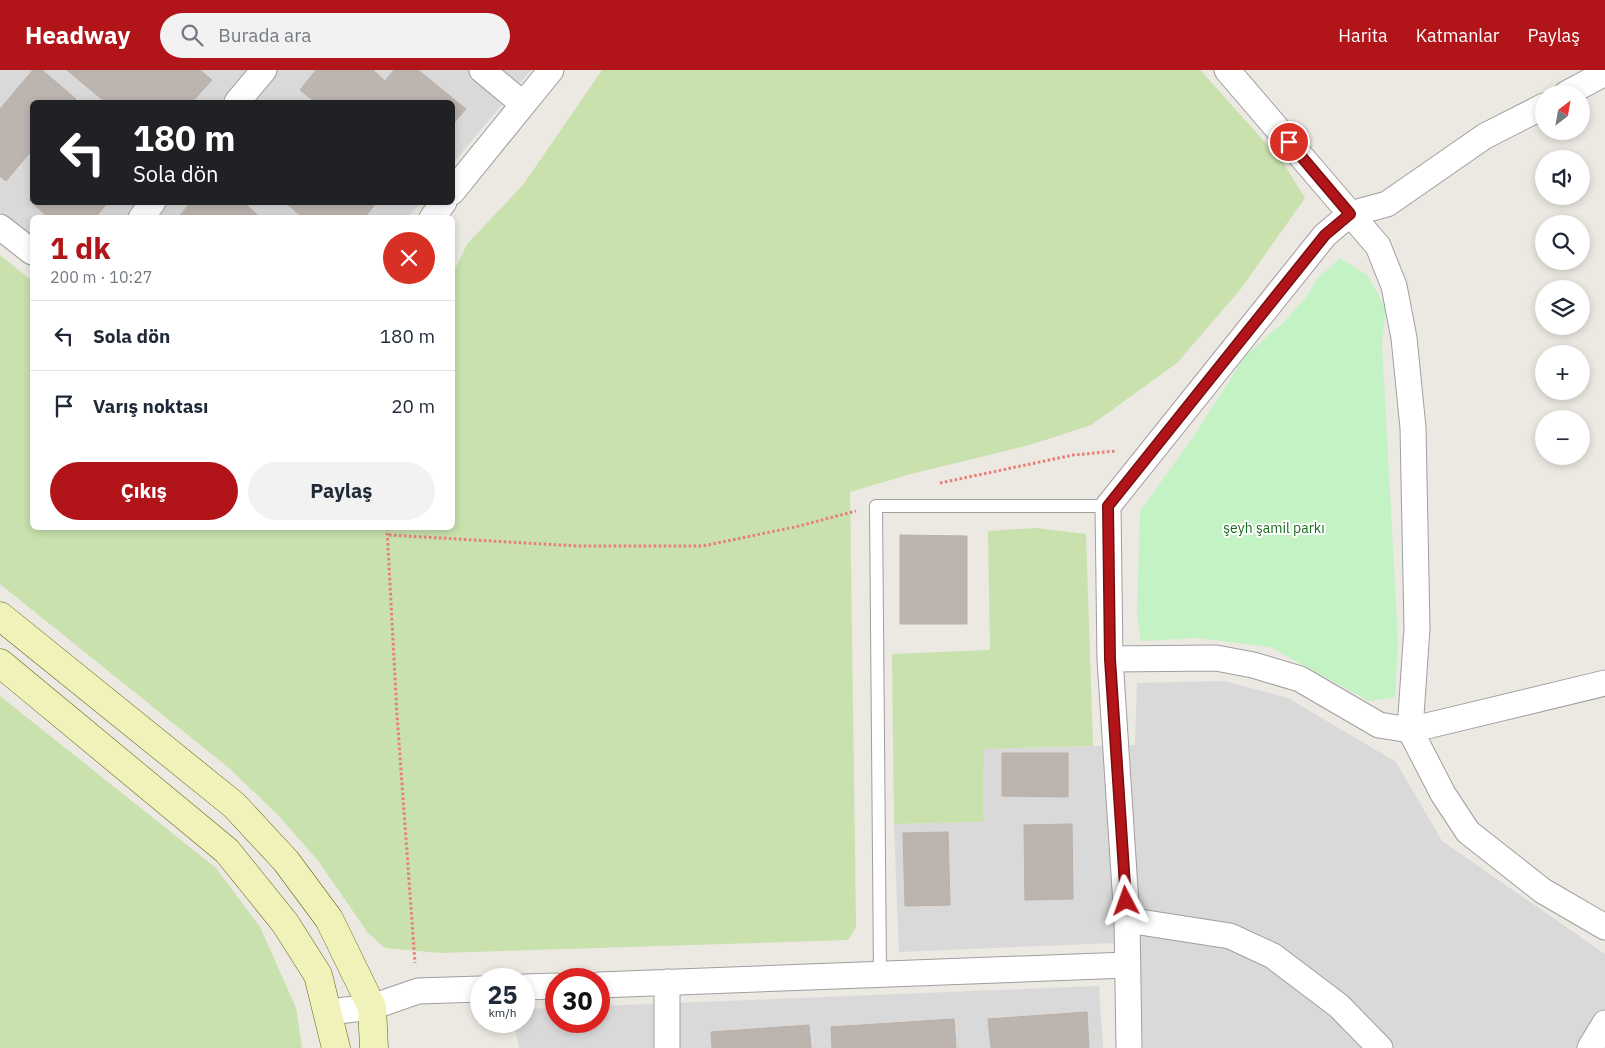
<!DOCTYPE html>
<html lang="tr">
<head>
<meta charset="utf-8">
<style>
	:root { --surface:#fff; --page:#f2f2f3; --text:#1f2937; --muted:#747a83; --line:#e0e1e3; --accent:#b21519 }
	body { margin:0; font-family:"IBM Plex Sans",sans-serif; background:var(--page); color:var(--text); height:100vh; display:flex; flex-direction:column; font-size:19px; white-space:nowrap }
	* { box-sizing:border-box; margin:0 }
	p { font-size:16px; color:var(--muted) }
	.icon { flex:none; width:28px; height:28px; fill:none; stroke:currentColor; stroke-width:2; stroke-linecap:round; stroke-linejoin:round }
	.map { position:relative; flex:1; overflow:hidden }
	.details { position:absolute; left:30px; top:145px; width:425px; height:315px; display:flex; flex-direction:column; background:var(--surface); border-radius:8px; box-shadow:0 2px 8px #0003 }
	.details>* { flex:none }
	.guide { position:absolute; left:30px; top:30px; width:425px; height:105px; border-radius:8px; box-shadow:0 2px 8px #0003; background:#202124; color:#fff; overflow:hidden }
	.needle { width:32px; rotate:31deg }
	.tools { position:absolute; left:1535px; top:15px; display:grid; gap:10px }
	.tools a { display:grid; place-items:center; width:55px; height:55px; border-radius:50%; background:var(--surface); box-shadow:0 2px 8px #0003; font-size:25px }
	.speed { position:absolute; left:470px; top:898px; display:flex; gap:10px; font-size:25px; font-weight:700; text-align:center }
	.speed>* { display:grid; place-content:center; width:65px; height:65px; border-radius:50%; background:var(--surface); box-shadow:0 2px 8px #0003; line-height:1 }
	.speed small { font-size:12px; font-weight:400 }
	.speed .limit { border:8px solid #d22; background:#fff; color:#111 }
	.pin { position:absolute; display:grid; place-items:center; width:42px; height:42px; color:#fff; margin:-21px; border:2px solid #fff; border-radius:50%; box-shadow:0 1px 5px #0007 }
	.me { position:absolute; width:55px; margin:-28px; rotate:356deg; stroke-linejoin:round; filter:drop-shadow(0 0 4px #0008) }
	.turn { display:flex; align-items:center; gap:18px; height:105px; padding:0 20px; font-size:22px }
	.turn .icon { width:65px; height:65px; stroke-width:2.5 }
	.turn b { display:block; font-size:35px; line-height:42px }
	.round { display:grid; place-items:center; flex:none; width:52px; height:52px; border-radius:26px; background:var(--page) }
	.head { display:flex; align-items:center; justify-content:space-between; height:85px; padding:0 20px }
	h1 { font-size:30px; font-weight:700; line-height:38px; color:var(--accent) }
	.primary-button { display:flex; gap:10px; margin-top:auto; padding:10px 20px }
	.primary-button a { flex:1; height:58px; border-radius:30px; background:var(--accent); color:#fff; font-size:20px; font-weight:700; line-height:58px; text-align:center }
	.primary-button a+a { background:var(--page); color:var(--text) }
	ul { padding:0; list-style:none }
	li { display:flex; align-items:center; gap:15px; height:70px; padding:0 20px; border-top:1px solid var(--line) }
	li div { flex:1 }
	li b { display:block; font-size:19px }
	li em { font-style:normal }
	header { display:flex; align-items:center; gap:30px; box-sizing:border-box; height:70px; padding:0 25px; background:var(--accent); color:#fff }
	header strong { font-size:24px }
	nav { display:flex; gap:28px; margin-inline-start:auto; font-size:18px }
	.search { width:350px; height:45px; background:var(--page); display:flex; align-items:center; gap:12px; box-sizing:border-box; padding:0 18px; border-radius:28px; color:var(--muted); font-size:19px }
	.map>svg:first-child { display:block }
	.residential { fill:#d9d9d9 }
	.grass { fill:#c8e1ad }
	.park { fill:#c3f2c5 }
	.building { fill:#bcb4af; stroke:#bcafa6 }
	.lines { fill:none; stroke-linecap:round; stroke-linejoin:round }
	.service-casing { stroke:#9f9f9f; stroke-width:14 }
	.minor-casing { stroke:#9f9f9f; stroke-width:27 }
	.secondary-casing { stroke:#5e6510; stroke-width:29 }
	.path { stroke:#ea7e75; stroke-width:3; stroke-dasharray:2.5 2.5; stroke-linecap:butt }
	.service { stroke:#fff; stroke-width:12 }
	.minor { stroke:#fff; stroke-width:25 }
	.secondary { stroke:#f0f2ba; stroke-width:28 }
	.route-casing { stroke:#740e10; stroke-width:12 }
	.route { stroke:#b21519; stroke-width:9 }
	.labels { text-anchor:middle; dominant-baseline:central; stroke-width:4; stroke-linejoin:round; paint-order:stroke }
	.park-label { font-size:14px; fill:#176c1c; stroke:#fff }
</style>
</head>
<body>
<header>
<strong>Headway</strong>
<div class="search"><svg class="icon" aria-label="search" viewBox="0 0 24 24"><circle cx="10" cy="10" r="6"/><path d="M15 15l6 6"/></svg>Burada ara</div>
<nav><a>Harita</a><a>Katmanlar</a><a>Paylaş</a></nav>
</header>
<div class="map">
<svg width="1605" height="978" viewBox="0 0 1605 978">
	<rect width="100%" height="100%" fill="#ece8e2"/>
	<!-- residential -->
	<path class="residential" d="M0,0h531l-78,93 -1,-61h-420v100l388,1 -13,15h-375v21l-32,-27z
		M1224,611l64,17 108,64 46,79 163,113v94h-462l-5,-106 -239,10 -5,-128 89,-2 1,-73 151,-4 2,-62z
		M1099,916l4,62h-584l-5,-27h10v-12l32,-1v13h43v-15z"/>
	<!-- grass -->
	<path class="grass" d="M602,0h598l82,91 23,37 -65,92 -63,73 -86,62 -58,19 -126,31 -57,17 6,435 -8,13 -407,13 -56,-5 -17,-15 -49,-71 -39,-45 -51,-49 -229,-184v-329l32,26v247h420l1,-254 14,-30 56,-59z
		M1035,458l51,6 7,212 -109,3 -1,73 -89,2 -2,-170 98,-4 -2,-119z
		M0,626l216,172 44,59 36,81 6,40h-302z"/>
	<!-- park -->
	<path class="park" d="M1340,188l28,18 18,33 -4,34 16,300 -3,54 -26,4 -99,-54 -72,-9 -57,3 -4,-26 3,-104 54,-75 51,-80 39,-34 22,-25 12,-19z"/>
	<!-- building -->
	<path class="building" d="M33,0h9l34,29 -3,3h-41v48l-26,31 -6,-5v-67z
		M67,0h133l12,10 -20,22h-87z
		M316,0h57l12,11 9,-11h24l48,39 -14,16v-23h-137l-15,-12z
		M32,126v6h76l-13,16h-46l-20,-18z
		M191,132h52l18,16h-83z
		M285,132h92l-13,16h-61z
		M900,465l67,1v88h-67z
		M1002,683h66v44l-66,-1z
		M1072,754l1,75 -48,1 -1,-75z
		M948,762l2,73 -45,1 -2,-73z
		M1087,942l2,36h-98l-3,-29z
		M954,949l2,29h-124l-1,-21z
		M809,955l2,23h-99l-1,-16z"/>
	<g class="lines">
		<!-- service casing -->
		<g class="service-casing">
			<path id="service" d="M880,904l-4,-468h232"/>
		</g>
		<!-- minor casing -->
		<g class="minor-casing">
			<path id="minor" d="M482,0l41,34
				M1227,0l151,176 16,40 10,52 9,90 4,200 -7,102 33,64 25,38 75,59 62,36
				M1566,24l39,-21
				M237,32l27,-32
				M452,122l99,-122
				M141,148l12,-16
				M432,148l12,-16
				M0,157l32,25
				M1110,589l-2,-153 217,-271 25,-21 37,-10 98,-68 59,-30
				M1127,850l103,16 43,20 66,50 41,42
				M667,912v66
				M599,915l528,-20
				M524,917l32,-1
				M329,942l43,-5 46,-16 63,-2
				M1129,978l-2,-128 -17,-261 106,-1 37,7 47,14 79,46 31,5 195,-47
				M1590,978l15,-25"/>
		</g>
		<!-- secondary casing -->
		<g class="secondary-casing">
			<path id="secondary" d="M0,546l234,189 52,56 43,58 43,88 2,41
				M0,593l227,188 58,72 33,52 18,73"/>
		</g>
		<!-- path -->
		<path class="path" d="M940,413l133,-28 43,-4
			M387,458l10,187 18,248
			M389,465l188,11h125l93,-19 61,-16"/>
		<!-- service -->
		<use href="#service" class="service"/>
		<!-- minor -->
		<use href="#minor" class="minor"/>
		<!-- secondary -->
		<use href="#secondary" class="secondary"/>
	</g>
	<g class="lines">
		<!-- route casing -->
		<g class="route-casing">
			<path id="route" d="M1126,831l-16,-242 -2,-153 217,-271 25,-21 -61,-72"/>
		</g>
		<!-- route -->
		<use href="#route" class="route"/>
	</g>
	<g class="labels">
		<!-- park labels -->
		<g class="park-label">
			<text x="1274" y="458">şeyh şamil parkı</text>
		</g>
	</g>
</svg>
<div class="tools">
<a><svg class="needle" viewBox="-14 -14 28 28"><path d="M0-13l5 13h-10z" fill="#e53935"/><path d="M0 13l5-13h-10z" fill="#747a83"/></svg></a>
<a><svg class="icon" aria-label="sound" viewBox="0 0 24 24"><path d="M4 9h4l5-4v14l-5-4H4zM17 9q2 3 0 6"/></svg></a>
<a><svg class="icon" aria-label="search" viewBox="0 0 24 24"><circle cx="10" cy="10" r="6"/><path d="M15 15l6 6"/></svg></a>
<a><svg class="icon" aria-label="layers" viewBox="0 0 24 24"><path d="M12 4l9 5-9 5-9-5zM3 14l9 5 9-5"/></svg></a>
<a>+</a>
<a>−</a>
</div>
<div class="speed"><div>25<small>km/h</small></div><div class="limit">30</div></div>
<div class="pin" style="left:1289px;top:72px;background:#d93025"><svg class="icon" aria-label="arrive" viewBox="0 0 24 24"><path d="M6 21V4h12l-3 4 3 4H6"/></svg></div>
<svg class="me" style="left:1126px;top:831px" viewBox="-20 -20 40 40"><path d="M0-17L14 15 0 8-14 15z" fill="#b21519" stroke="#fff" stroke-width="4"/></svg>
<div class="guide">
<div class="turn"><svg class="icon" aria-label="left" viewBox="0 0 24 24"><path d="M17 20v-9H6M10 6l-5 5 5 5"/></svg><div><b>180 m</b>Sola dön</div></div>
</div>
<section class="details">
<div class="head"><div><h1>1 dk</h1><p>200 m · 10:27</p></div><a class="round" style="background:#d93025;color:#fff"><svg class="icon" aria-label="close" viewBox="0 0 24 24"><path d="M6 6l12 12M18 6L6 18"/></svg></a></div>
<ul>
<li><svg class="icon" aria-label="left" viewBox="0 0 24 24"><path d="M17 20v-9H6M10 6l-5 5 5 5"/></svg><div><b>Sola dön</b></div><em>180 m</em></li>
<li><svg class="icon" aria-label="arrive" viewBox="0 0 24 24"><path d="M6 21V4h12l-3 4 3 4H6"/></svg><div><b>Varış noktası</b></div><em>20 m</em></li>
</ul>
<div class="primary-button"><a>Çıkış</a><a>Paylaş</a></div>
</section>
</div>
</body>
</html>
